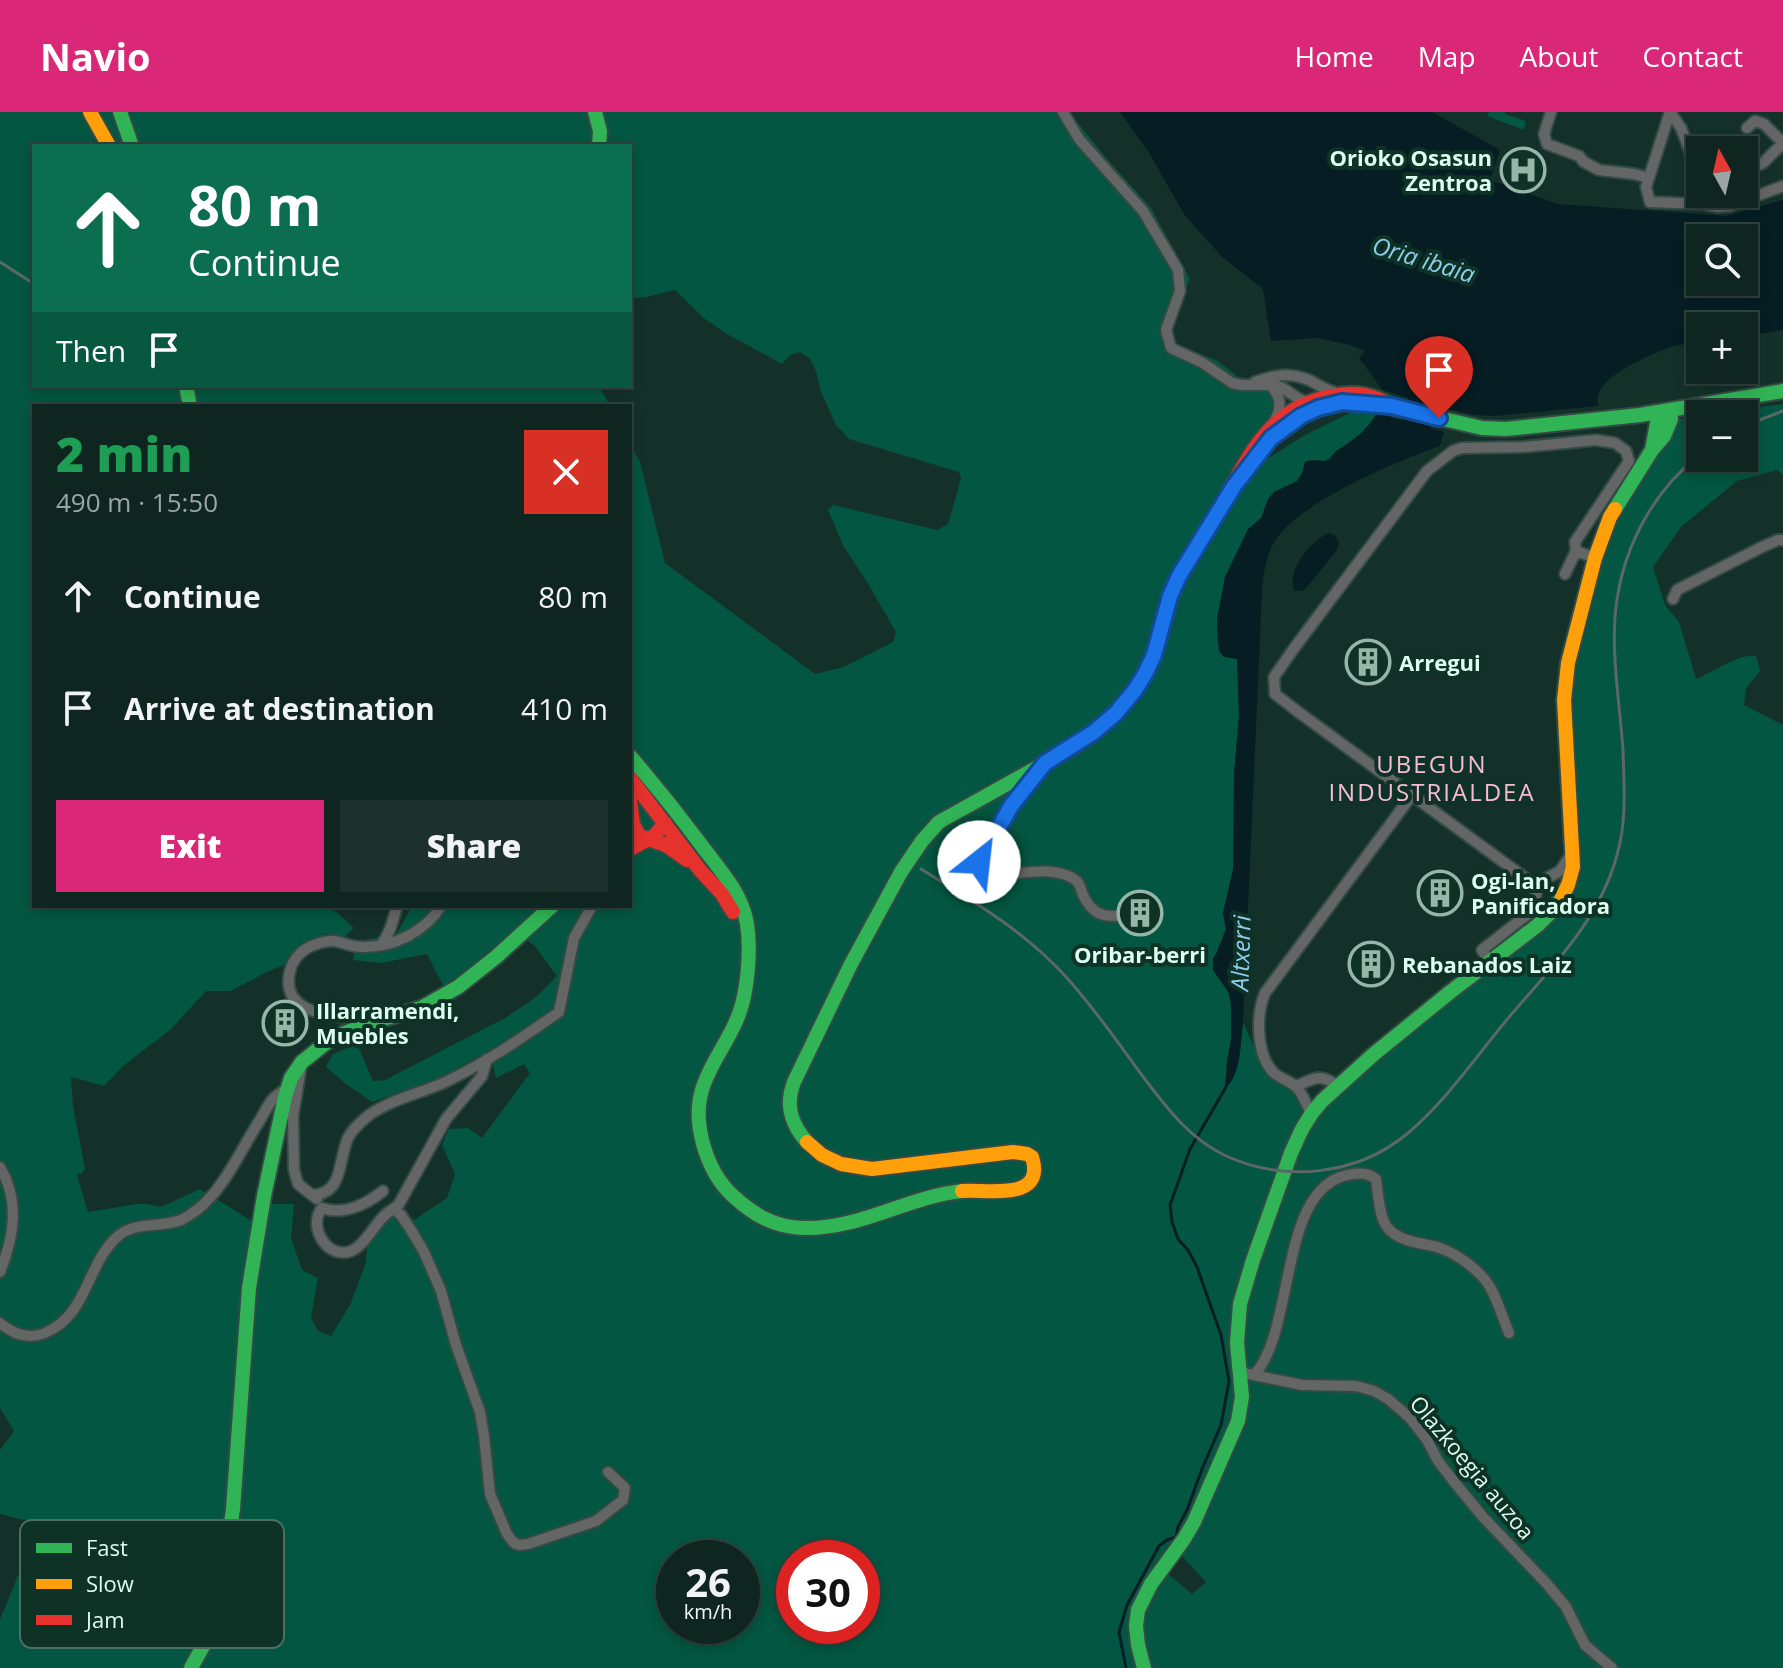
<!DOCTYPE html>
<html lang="en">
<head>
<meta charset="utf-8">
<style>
	:root { --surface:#0f251f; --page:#1d312c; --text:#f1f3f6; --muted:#9ba5a4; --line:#2f423d; --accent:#db2777 }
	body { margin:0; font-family:"Open Sans",sans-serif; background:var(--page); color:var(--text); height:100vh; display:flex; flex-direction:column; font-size:30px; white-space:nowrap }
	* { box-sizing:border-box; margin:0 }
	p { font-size:26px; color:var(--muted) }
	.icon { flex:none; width:44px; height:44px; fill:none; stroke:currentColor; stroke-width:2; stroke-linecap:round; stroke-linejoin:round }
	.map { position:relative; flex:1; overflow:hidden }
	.panel { position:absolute; left:32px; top:292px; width:600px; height:504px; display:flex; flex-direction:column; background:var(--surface); border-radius:0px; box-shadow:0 4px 12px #0003,0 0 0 2px var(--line) }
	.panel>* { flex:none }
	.banner { position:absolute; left:32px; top:32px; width:600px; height:244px; border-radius:0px; box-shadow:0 4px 12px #0003,0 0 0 2px var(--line); background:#0b6e4f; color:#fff; overflow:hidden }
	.needle { width:52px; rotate:352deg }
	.buttons { position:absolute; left:1686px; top:24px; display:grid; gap:16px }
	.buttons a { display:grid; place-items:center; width:72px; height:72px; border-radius:0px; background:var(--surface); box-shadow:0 4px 12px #0003,0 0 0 2px var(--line); font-size:40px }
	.speed { position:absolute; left:656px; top:1428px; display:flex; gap:16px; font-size:40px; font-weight:700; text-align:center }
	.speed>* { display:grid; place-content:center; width:104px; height:104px; border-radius:50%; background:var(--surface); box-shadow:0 4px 12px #0003,0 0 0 2px var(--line); line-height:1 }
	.speed small { font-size:20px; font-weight:400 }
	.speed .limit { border:12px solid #d22; background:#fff; color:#111 }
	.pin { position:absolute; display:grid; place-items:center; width:68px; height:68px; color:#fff; margin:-82px -34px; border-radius:50% 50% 50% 0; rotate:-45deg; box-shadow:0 0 8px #0007 }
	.pin .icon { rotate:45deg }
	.me { position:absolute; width:88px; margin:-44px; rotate:29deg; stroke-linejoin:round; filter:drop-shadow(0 0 6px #0008) }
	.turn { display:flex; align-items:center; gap:28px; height:168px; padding:0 24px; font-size:36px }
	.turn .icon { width:104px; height:104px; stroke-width:2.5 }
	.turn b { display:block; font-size:56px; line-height:68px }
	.then { display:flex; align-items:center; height:76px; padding:0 24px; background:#0003; gap:16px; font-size:30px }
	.round { display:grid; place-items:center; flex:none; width:84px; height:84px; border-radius:0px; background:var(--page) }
	.summary { display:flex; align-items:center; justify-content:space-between; height:136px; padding:0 24px }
	h1 { font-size:48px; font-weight:800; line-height:60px; color:#1e9e55 }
	.button { display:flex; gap:16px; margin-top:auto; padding:16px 24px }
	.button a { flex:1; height:92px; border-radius:0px; background:var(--accent); color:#fff; font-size:32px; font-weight:800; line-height:92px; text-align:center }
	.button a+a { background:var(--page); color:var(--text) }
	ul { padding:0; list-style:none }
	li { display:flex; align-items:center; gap:24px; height:112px; padding:0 24px }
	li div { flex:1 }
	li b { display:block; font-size:30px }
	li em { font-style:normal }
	header { display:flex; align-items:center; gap:48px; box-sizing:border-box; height:112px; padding:0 40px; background:var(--accent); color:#fff }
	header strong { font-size:38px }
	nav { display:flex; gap:44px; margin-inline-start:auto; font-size:28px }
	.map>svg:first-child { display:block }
	.green { fill:#035641; fill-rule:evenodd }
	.water { fill:#061d24; fill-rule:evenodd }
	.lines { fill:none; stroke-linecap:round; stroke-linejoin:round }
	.stream { stroke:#061d24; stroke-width:3 }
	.street-casing { stroke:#334b44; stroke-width:14 }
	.fast-casing { stroke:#334b44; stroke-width:18 }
	.slow-casing { stroke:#334b44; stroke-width:18 }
	.jam-casing { stroke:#334b44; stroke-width:18 }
	.street { stroke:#646666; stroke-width:10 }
	.fast { stroke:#30b455; stroke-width:14 }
	.slow { stroke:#ff9f0a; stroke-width:14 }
	.jam { stroke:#e5322d; stroke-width:14 }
	.rail { stroke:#5b6865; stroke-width:3 }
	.route-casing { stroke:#114b97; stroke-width:20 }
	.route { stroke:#1a73e8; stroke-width:14 }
	.labels { text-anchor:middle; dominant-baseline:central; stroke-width:8; stroke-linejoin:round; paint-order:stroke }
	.poi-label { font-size:22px; font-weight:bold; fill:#dcfdef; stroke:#0e3226; text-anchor:start }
	.street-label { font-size:22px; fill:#dcfdef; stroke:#0e3226 }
	.water-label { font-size:24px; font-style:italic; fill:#8eceec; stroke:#0e3226 }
	.neighbourhood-label { font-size:24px; letter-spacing:2px; fill:#f7bad7; stroke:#0e3226 }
	.key { fill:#0e3226; stroke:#4c6f62; stroke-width:2 }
	.key-label { font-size:22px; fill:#dcfdef }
</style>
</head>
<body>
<header>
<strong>Navio</strong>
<nav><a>Home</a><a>Map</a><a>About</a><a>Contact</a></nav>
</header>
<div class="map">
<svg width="1783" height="1556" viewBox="0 0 1783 1556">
	<rect width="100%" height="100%" fill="#143129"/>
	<!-- green -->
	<path class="green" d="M0,0h1069l38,47 44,49 39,71c-9,22 -21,42 -14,65l42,17 19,15 9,3 7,-2 22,18v17l-18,27 -3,28 53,-33 49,-24 6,-1 40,11 6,-23 -26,-7 -23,-32 6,-7 -16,-6 -31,-7 99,7 -10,77 -20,15 -162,140 -3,21 15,61 2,56 -5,60 -1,94 -10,44 3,16 -10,25 -3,16c5,7 11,14 15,22 9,17 1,70 -3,90l13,-16 5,-44 22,49 11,10 17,11 8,9 8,1 11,-5 216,-176 27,-29 4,-22 -6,-196 32,-126 81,-128 26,-5v43h44v-44h-40l79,-10v71l-6,-5 -40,11 -56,46 -28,40 12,38 14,17 17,57c18,-7 41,-25 60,-23l4,15 -14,17 -2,17 39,20v943h-1783v-48l39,-96 -39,-10v-64l14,-19 -14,-23zM34,34h596v152l16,-1 29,-7 30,29 22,15 55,30 8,-9 10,-3 10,7 6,12 5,21 15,33 13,14 110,33 2,6 -13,46 -11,6 -104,-25 -5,5 16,37 23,35 29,50 -3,10 -49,25 -29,7 -150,-111 -25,-101 -10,-18v462h-218l-16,29 -39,6 -4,19 28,3 46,-9 17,33 70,-56 21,15 22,30 -22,22 -30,20 -120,62 -12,1 -16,-37 -24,10 -7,13 20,17 26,18 67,-24 51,-28 6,28 28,-14 6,9 -48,65 -14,-10 -19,1 -7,16 13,29 -8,24 -33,22 -8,-7 -14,3 -25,31 -1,16 -16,42 -19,31 -13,-5 -7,-13 7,-40 -16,-8 -11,-32 3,-34h-24l-18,17 -52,-32 -39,18 -14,-3h-11l-48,8 -11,-37 5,-2 3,-4 -12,-64 -2,-28 33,9 19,-20 47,-36 36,-39h25l36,-19 17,-7 17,-19 23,-12 21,2 9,-8 -15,-14 -13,-8h-292v-500h576l-11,-20h-565zM1180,1442l26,28 -14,12 -25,-21zM674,1446h68v68h-68zM794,1446h68v68h-68z
		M1489,0h16v2l21,7 -2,9 -37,-14z"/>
	<!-- water -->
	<path class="water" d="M1120,0h312l68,38 -10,30 68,24 168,12 57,-16v130l-39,6v-10h-44v16c-8,1 -17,2 -26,4 -18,6 -69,27 -75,47 -2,4 -1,8 -1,13l-103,10 -21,-1 -38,-9 -5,22 13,4 -4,14c-43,15 -149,59 -168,100 -10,21 -10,45 -11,68l-18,408c-3,22 -1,51 -18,67l2,-29 4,-20v-34l-2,-13 -16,-23v-12l3,-4 10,-25 -3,-16 10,-44 1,-94 5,-60 -2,-56 -13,-2 -5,-6 -2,-20v-12l8,-42 23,-48 13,-11 7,-19 6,-7 23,-11 5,-8 3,-11c8,-3 12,-1 19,-1 8,-1 9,-9 15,-12 15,-9 29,-20 38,-36l24,7 7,-22 -26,-8 -23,-32 6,-7 -16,-6 -31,-7 -47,3 -8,-52 -42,-33 -37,-42 -36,-63zM1700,126h44v44h-44z
		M1329,421c6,2 8,4 10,10l-2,7 -30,37 -5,4 -8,-1c-7,-20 16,-49 35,-57z"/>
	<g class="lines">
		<!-- stream -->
		<path class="stream" d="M1126,1556l-7,-36 8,-27 32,-59 8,-6 9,-3 2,-10 9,-17 15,-41 19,-44 8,-44 -8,-46 -24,-68 -9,-17 -10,-11 -6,-17 -2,-17 20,-56 36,-62"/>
		<!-- street casing -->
		<g class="street-casing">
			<path id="street" d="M1063,0l16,27 64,72 35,59 2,21 -14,39 5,18 32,15 29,20 9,2h29c11,11 12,21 5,35
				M1551,0l-7,22 3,10 32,12 5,6 15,8 35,4 15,4
				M1670,0l-24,75 4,15 52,2 15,3 13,-1 53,-20
				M1670,0l11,16 19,50
				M1747,16l8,-7 9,3 19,19
				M1744,60l19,-9 20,-20
				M1255,270c19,-7 34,-10 54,-2 8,4 15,9 25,12
				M1272,273c15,1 21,14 35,17
				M1565,462l11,-23
				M1673,487l4,-9 85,-43 16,-7h5
				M1039,659l-28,35 -10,18 -16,20 -6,13v5l2,8c25,12 64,-9 93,9 7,4 6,10 9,16 9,20 22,23 41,20
				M1572,741l-12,18 -22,12 -10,-3 -231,-169 -22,-17 -1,-17 21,-30 132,-176 26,-20 9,-3 61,-1 73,-7 19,3 11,8 3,10 -54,81 1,9 19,7
				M381,833c9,-11 12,-25 16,-39
				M1489,849l-7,-11 51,-40 5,-27
				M378,908c-31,-4 -100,0 -88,-49 3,-13 13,-22 24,-26 26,-10 28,2 48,2 31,1 64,-16 79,-41
				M301,955l-8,49 1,54 4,14 19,15
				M1296,974c19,-8 24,-13 42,0
				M1311,1001c-4,-7 -9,-22 -16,-27 -7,-6 -15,-7 -22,-14 -17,-18 -17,-58 -8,-79l147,-198
				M0,1055c20,34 14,70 0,105
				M313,1083c31,-2 25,-35 35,-57 5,-10 13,-16 21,-23 23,-16 49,-21 74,-32 41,-19 79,-45 116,-71l15,-74 18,-32
				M322,1096c-14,17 3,49 26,44 14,-3 26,-26 36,-36 6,-6 10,-6 15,-12l47,-85 36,-43 5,-17
				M322,1096c21,8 45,-4 61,-17
				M395,1098l6,5 10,15 13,22 17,39 15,54 24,67 4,24 6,58 17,40 7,9 5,2 9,-1 68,-23 27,-21 2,-12 -17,-16
				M0,1211c13,11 28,17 45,10 43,-18 41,-68 72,-96 17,-16 44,-9 64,-17 5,-2 11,-7 16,-10 28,-22 44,-61 63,-90 4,-7 8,-15 13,-21 4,-4 10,-8 15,-11
				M1239,1260l63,13 54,1 18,5 14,8 21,18 18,23 11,21 17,22 28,34 64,67 19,23 19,38 27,23
				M1254,1263c43,-45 23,-193 99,-201 9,-1 15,-1 23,5 2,13 3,38 11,48 10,14 34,16 50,20 19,6 43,23 53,40 8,14 13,32 19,46"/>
		</g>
		<!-- fast casing -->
		<g class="fast-casing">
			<path id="fast" d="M120,0l12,34
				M595,0l5,19 -1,15
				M186,274l4,20
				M1379,292l103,24 24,1 134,-14 143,-24
				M1652,338l7,-38
				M1615,397l37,-59 12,-14 7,-17 -1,-9
				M630,644c25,29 49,59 72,90 18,24 40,47 45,78 4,25 1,66 -8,90 -9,25 -26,45 -35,70 -14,36 2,87 29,112 21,19 41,31 70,32 55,2 104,-31 159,-37
				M807,1030c-16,-18 -22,-37 -13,-60l57,-118 50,-92 21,-31 17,-19 133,-74 25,-17 22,-21 20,-26 13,-22 23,-77 36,-61
				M191,1556l16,-29 16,-60 10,-70 16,-221 15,-92 21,-99 6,-19 11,-16 30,-24 41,-16 48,-14 37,-21 38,-30 56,-51
				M1144,1556l-6,-23 -2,-19 2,-16 13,-26 33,-45 10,-17 44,-101 4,-24 -5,-54 3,-39 13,-44 38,-107 11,-24 10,-16 10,-12 52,-47 75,-61 89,-68 15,-15 9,-13"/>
		</g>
		<!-- slow casing -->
		<g class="slow-casing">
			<path id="slow" d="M90,0l19,34
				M1562,785l6,-12 5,-18 -9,-167 4,-37 27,-105 15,-41 5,-8
				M807,1030l15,13 19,9 31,5 141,-17 14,2 5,3c14,45 -44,32 -70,34"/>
		</g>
		<!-- jam casing -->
		<g class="jam-casing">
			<path id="jam" d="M1211,412c33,-54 50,-116 122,-128 24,-5 38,-2 59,10
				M630,666l70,92 22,24 11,18
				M630,689l3,23 -3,7
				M633,712l6,12 27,9 21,15
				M630,737l24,-13 11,-13"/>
		</g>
		<!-- street -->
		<use href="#street" class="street"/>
		<!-- fast -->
		<use href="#fast" class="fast"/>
		<!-- slow -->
		<use href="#slow" class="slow"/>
		<!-- jam -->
		<use href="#jam" class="jam"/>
		<!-- rail -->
		<path class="rail" d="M0,150l34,22
			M1744,314l39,-15
			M921,757c52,32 105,63 146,109 28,31 52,66 77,100 23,30 45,60 80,77 60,28 133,21 184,-22 39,-33 69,-78 102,-117 42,-49 90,-97 107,-161 10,-34 7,-70 6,-105 -3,-44 -11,-89 -8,-133 5,-64 35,-123 85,-163"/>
	</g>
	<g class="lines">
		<!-- route casing -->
		<g class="route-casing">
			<path id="route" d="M979,750l6,-18 16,-20 10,-18 34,-43 49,-31 22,-19 19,-23 10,-16 9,-19 16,-59 9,-20 55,-90 37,-48 30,-22 17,-8 24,-6 50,4 47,12"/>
		</g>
		<!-- route -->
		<use href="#route" class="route"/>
	</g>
	<!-- icons -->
	<defs>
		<g id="hospital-ring" transform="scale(2.3)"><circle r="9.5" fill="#0e3226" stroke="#96b6aa" stroke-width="1.5"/><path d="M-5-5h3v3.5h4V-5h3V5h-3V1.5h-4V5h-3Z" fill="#96b6aa"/></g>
		<g id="building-ring" transform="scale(2.3)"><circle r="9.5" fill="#0e3226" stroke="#96b6aa" stroke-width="1.5"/><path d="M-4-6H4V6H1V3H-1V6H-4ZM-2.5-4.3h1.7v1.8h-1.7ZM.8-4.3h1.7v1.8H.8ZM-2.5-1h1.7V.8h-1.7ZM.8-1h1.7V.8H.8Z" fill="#96b6aa"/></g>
	</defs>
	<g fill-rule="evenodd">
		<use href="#hospital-ring" x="1523" y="58"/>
		<use href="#building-ring" x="1368" y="550"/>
		<use href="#building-ring" x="1440" y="781"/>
		<use href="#building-ring" x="1140" y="801"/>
		<use href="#building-ring" x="1371" y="852"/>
		<use href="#building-ring" x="285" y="911"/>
	</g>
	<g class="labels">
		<!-- poi labels -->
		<g class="poi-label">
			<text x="1492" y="45" text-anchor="end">Orioko Osasun<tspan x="1492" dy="25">Zentroa</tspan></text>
			<text x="1399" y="550">Arregui</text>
			<text x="1471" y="768">Ogi-lan,<tspan x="1471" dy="25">Panificadora</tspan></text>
			<text x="1140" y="842" text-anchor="middle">Oribar-berri</text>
			<text x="1402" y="852">Rebanados Laiz</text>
			<text x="316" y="898">Illarramendi,<tspan x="316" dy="25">Muebles</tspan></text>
		</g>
		<!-- street labels -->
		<g class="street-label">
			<text transform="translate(1473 1355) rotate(50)">Olazkoegia auzoa</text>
		</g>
		<!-- water labels -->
		<g class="water-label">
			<text transform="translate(1424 147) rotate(17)">Oria ibaia</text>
			<text transform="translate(1240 841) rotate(-88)">Altxerri</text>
		</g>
		<!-- neighbourhood labels -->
		<g class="neighbourhood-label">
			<text x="1432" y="651">UBEGUN<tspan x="1432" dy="28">INDUSTRIALDEA</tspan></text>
		</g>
	</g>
	<!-- legend -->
	<rect x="20" y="1408" width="264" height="128" rx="12" class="key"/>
	<rect x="36" y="1431" width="36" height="10" fill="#30b455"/>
	<rect x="36" y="1467" width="36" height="10" fill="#ff9f0a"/>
	<rect x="36" y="1503" width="36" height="10" fill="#e5322d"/>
	<g class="key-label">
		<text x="86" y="1444">Fast</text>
		<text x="86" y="1480">Slow</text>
		<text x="86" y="1516">Jam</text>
	</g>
</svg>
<div class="buttons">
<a><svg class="needle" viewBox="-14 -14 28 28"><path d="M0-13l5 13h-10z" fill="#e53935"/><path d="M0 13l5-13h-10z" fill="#9ba5a4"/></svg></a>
<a><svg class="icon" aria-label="search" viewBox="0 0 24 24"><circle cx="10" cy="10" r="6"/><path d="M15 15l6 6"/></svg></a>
<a>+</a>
<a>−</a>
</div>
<div class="speed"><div>26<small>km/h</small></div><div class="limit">30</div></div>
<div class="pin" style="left:1439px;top:306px;background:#d93025"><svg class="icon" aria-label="arrive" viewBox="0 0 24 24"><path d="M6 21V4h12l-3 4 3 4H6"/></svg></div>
<svg class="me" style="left:979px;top:750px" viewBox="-20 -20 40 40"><circle r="19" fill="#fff"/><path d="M0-13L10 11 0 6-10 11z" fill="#1a73e8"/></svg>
<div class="banner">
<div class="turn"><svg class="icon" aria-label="ahead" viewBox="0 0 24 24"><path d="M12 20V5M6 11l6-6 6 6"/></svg><div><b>80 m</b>Continue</div></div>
<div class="then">Then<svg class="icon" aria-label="arrive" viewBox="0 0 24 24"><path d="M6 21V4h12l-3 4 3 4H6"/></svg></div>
</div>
<section class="panel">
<div class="summary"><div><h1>2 min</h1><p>490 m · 15:50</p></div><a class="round" style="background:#d93025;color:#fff"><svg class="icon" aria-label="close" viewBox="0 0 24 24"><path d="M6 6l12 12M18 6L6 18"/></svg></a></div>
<ul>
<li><svg class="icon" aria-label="ahead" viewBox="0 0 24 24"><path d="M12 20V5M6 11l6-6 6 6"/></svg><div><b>Continue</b></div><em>80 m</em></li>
<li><svg class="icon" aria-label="arrive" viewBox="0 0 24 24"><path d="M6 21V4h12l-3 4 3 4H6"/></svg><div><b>Arrive at destination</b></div><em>410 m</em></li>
</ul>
<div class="button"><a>Exit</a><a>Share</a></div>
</section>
</div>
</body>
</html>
